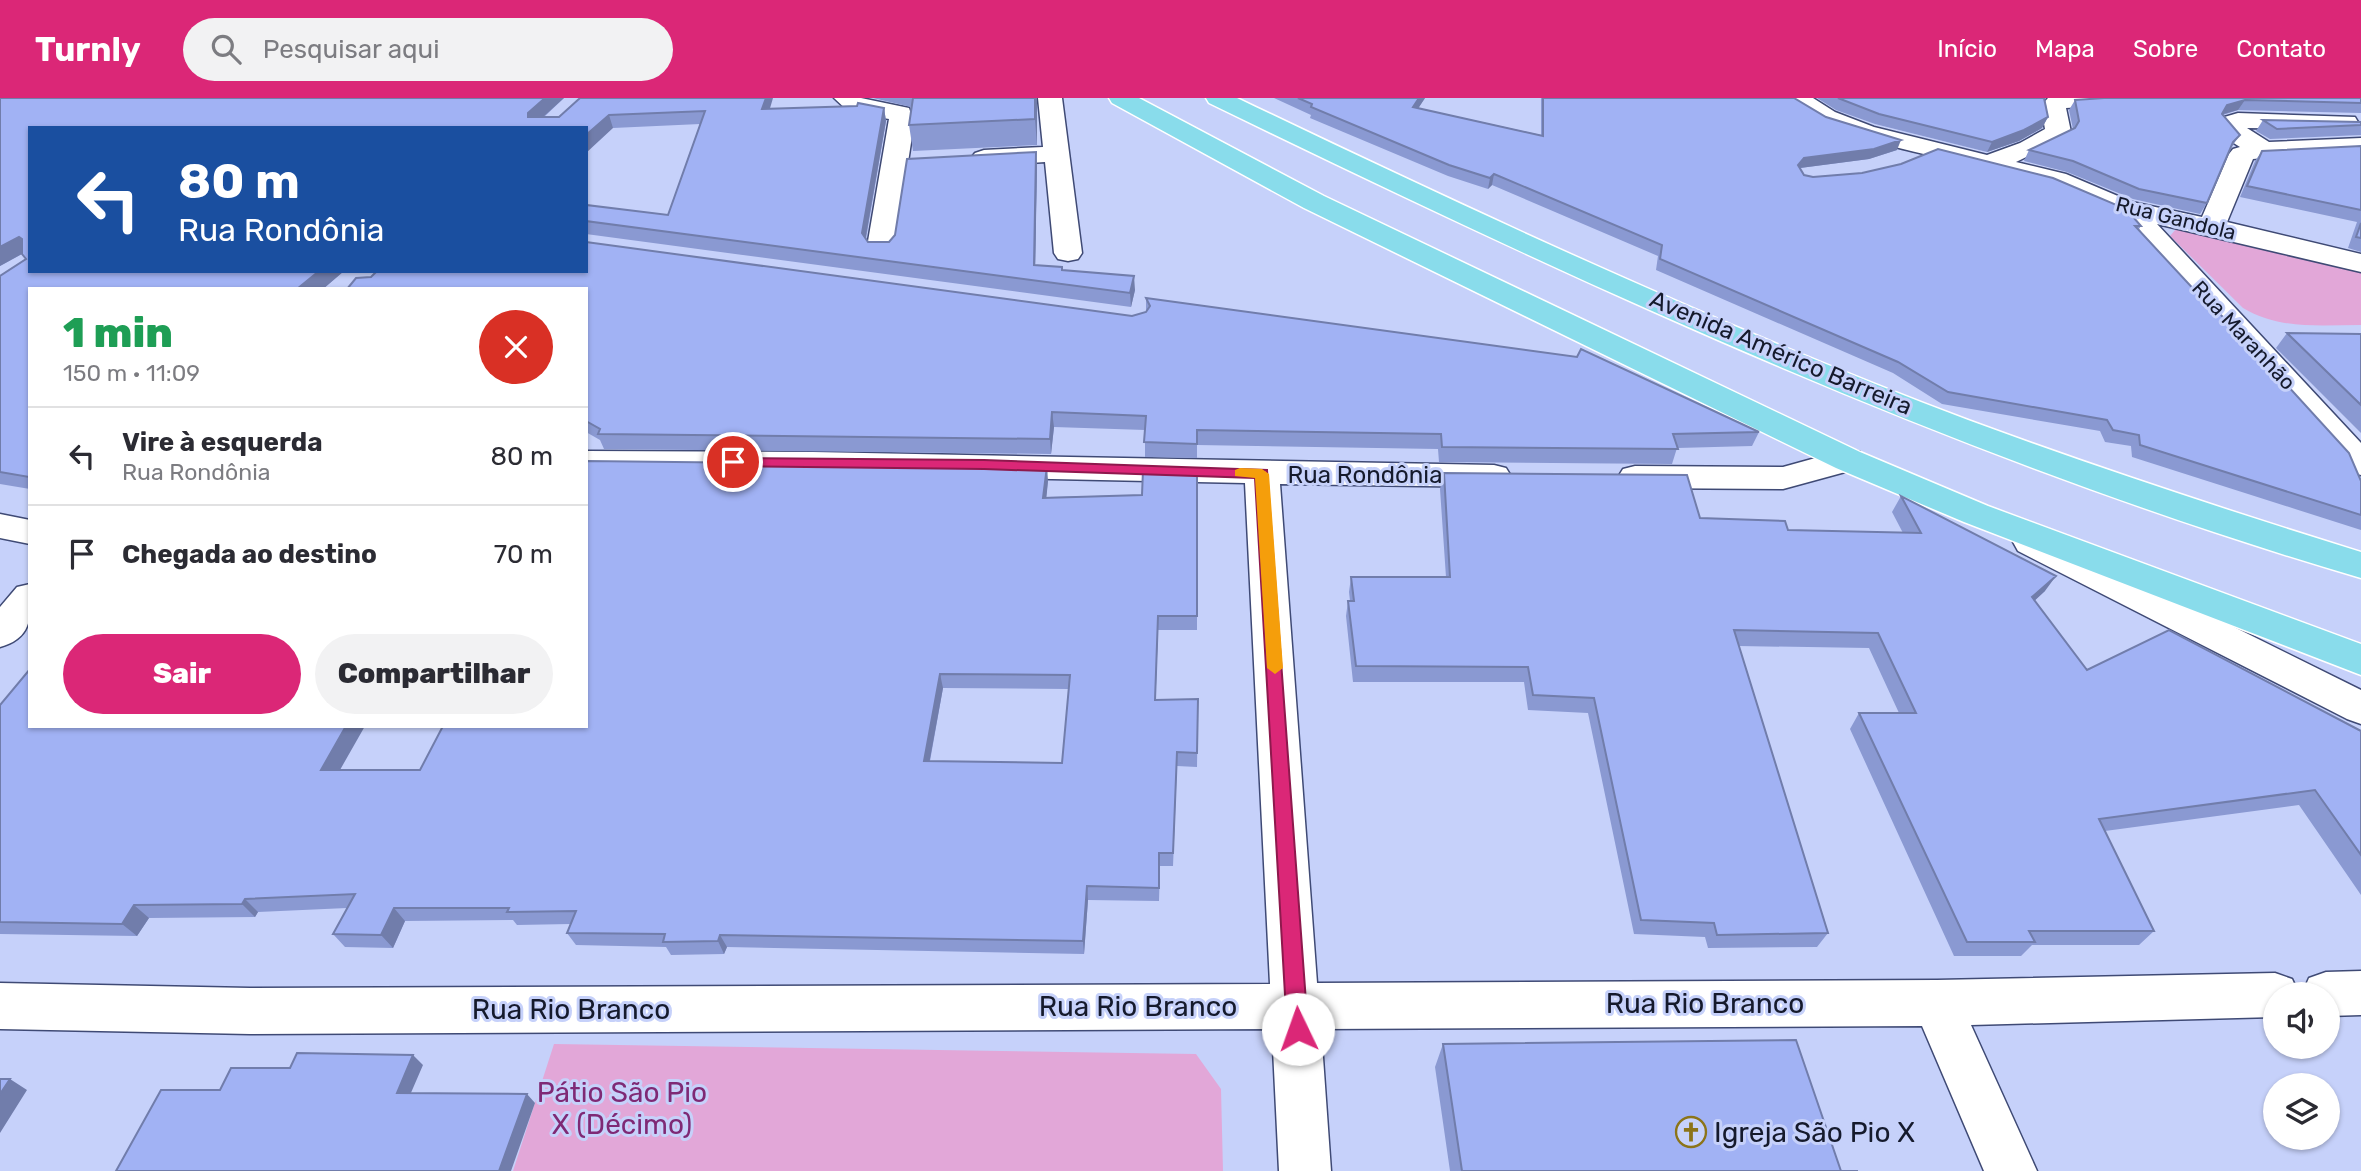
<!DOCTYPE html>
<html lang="pt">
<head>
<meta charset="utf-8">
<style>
	:root { --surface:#fff; --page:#f2f2f3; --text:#2b2b33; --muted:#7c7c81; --line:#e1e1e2; --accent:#db2777 }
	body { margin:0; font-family:Rubik,sans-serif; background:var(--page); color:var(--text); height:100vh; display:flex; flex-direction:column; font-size:26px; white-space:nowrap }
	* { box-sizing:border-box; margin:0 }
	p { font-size:23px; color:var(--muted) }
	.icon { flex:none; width:38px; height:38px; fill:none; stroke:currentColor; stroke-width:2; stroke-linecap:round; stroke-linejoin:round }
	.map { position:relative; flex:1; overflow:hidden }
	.sheet { position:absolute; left:28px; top:189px; width:560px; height:441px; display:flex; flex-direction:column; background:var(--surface); border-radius:0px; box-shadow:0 2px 5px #0004 }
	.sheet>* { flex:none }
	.guide { position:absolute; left:28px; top:28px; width:560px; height:147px; border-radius:0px; box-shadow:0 2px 5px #0004; background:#1a4fa0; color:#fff; overflow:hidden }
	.controls { position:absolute; left:2263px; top:884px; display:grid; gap:14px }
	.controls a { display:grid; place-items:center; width:77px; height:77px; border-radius:50%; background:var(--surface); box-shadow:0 2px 5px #0004; font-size:35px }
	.pin { position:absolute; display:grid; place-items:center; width:60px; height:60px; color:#fff; margin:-30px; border:4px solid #fff; border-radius:50%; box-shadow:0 2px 7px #0007 }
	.me { position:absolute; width:77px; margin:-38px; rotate:357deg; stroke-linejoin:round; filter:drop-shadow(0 0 5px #0008) }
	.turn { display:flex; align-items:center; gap:24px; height:147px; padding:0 35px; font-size:32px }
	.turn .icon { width:91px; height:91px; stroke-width:2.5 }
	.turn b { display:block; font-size:49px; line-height:60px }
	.round { display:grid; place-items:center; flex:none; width:74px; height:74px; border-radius:37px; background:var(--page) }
	.overview { display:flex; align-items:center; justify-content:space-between; height:119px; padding:0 35px }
	h1 { font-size:42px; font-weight:800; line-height:52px; color:#1e9e55 }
	.primary-button { display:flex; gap:14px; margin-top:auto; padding:14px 35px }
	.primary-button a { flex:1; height:80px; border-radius:42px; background:var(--accent); color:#fff; font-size:28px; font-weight:800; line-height:80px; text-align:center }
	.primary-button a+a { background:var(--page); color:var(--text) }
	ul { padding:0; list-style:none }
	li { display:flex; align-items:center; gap:21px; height:98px; padding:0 35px; border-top:2px solid var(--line) }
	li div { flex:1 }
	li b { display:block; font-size:26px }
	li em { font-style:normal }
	header { display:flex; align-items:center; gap:42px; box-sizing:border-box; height:98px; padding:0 35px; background:var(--accent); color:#fff }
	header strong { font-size:33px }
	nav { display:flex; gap:38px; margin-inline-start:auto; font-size:24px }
	.search { width:490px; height:63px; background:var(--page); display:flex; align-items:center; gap:18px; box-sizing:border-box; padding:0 24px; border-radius:38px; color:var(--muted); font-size:26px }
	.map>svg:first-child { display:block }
	.green { fill:#e2a7d8 }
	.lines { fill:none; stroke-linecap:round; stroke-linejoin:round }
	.minor-casing { stroke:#3f4a75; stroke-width:3 }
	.major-casing { stroke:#fff; stroke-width:3 }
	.minor { fill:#fff; fill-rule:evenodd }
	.major { fill:#89dceb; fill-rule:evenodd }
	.wall { fill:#8a99d2; fill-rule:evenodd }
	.shaded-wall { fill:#717dab }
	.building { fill:#a1b2f4; stroke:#717dab; stroke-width:2; fill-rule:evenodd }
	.route { fill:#db2777; stroke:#8e194d; stroke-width:2 }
	.slow { fill:#f59e0b }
	.labels { text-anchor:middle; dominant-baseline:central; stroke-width:6; stroke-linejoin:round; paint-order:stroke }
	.far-street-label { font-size:21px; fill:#151a2c; stroke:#c6d1fa }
	.street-label { font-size:24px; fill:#151a2c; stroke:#c6d1fa }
	.near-street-label { font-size:28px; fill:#151a2c; stroke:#c6d1fa }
	.near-park-label { font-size:28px; fill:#7f2975; stroke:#c6d1fa }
	.near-poi-label { font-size:28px; fill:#151a2c; stroke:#c6d1fa; text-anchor:start }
</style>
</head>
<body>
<header>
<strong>Turnly</strong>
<div class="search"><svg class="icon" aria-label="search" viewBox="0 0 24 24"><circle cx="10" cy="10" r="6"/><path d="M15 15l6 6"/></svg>Pesquisar aqui</div>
<nav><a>Início</a><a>Mapa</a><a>Sobre</a><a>Contato</a></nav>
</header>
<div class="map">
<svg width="2361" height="1073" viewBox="0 0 2361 1073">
	<rect width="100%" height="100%" fill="#c6d1fa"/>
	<!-- green -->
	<path class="green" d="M2176,131l185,40v56c-40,0 -82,5 -118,-17l-73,-72z
		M554,946l642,10 25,35 2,82h-710z"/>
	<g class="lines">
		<!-- minor casing -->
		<g class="minor-casing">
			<path id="minor" d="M834,0h27l48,10 5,15 -19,124 -4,6 -10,2 -10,-2 -4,-6 22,-128 -40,-7z
				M1038,0h24l20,155 -4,6 -10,2 -10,-2 -4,-6 -9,-91 -61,4 -9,-3 -4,-5 4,-5 9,-3 59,-3z
				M1784,0h29l22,14 39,15 113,28 33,-12 25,-14 -4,-23 7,-8h51l2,3 -3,5 -32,2 5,24 -4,5 -51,25 50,12 66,28 70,15 27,-63 4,-5 7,-2 -8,-5 -14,-19 3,-5 17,-5 117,4 3,5 -3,5 -9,2 -99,-1 22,14 92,-4v16l-75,2 -33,3 -26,63 134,32v18l-204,-48 204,219v32l-12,-3 -220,-245c-56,-46 -160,-61 -230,-79 -31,-8 -96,-23 -115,-50z
				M1848,351l12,3 5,8 -5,8 -77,21 -148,-1 -12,-3 -5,-8 5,-8 12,-3 148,1z
				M586,353l227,1 681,13 12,3 5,8 -5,8 -12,3 -214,-3 37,499 620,-3 338,-7 17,6 7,15h-24v23l-304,8 66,146h-53l-62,-145 -601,3 10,142h-52l-7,-142 -1022,5 -250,-5v-46l250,5 1020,-4 -25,-501 -432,-9 -227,-1z
				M0,416l30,6v24l-30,-6z
				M2031,431l13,4 317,157v34l-14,-5 -329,-168 -5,-9 5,-9z
				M30,486c0,30 5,53 -30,63v-40l17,-20z
				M2361,873v44l-33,1v-22h-26l7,-16 17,-6z"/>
		</g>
		<!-- major casing -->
		<g class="major-casing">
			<path id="major" d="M1109,0h30l185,98 536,256 128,54 373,138v31l-397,-153 -128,-54 -532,-260 -192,-105z
				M1206,0h31c240,115 482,228 731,322 130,48 261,91 393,132v26c-399,-117 -778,-293 -1152,-475z"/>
		</g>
		<!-- minor -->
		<use href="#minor" class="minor"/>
		<!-- major -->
		<use href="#major" class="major"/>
	</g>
	<!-- wall -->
	<path class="wall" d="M0,0h564l-20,19h15l21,-19 190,11 114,-1 2,13 -20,118 2,3h21l148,-77 -2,100 28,5 72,20 -4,17 -545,-73v-29l82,10 32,-91 -87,4h-583l314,143 -21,18h-293v200l-30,-5v-208l26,-17 -4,-5 -22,12z
		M873,0h164v47l-124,6 -4,-26 2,-18z
		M1274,0h151l-7,10 123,27v-37h253l32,19 71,33 -28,9 -69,9 4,7 337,51 -2,3 222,286v15l-229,-73 -1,-11 -26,-4 -5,-11 -158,-27 -49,-31 -237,-103 2,-14 -166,-71 -4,4 -40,-13 -138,-58 1,-3z
		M1817,0h228l3,19 -6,11 -23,13 -32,11 -112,-28 -39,-14z
		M2361,0v15l-123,-3 -15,5 17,20 -10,14 -23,54 -7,11 -67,-15 -66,-27 -43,-11 5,-11 44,-21 -4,-19 6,-10z
		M2263,22l98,2v13l-91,4 -14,-8z
		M2361,48v106l-13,-4 9,-26 -117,-25 15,-36 7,-10z
		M371,179l761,39 14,-4v-14l613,134 -7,14 -75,2 -5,16 -233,-2 -1,-13 -241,-4v13l-52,-1v-27l-91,-3 -3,27 -447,-5 -4,-9 -14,-8v-143z
		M2287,235l74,1v99l-85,-85z
		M1197,374v158h-39l-3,70 43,-1 -1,68 -20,-1 -4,100h-13l-1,35 -71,-1 -4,54 -357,-7 -3,7 -53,1 -5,-8 -90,-2 -9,-12 3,-9 -53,1 -4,-5 -108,1 -12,27 -48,-1 -12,-13 14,-26 -89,4 -3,5 -106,1 -12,18 -137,-2v-229l340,65h80l628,-289 -2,16 96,-2zM943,590l126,1 -7,74 -132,-2z
		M1444,375l256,45 88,12 115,3 -11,-21 9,-16 144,95 -11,10 53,69 274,61v164l-62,-90 -194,26 49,100 -15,14h-107l-11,11h-67l-104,-227 9,-16h40l-30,-65 -130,-2 89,287 -11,14 -109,1 -3,-11 -71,-3 -46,-221 -60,-3 -4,-28h-171l-7,-66 2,-15h2l-1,-9 2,-15h95l-6,-88z
		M1443,946l398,127h17h-408l-15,-104z"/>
	<!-- shaded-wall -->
	<path class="shaded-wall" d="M545,0h19l-31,28 -5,-9v-4z
		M766,0h7l-7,24 -4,-13z
		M1035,0h2v47l-2,-26z
		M1419,0h6l-13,20 1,-11z
		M2245,2l-7,10 -18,5 7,-10z
		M884,10l2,13 -22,126 -2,-14z
		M609,17l4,13 -27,25v-18z
		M2048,19l-6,11 -23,13 -32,11 5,-10z
		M1901,42l-4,10 -28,9 -69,9 -2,-3 6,-7z
		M1036,54l1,13 -2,114 -1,-14z
		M1494,76l-2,11 -4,4 2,-11z
		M19,139l10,13 -29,16v-19z
		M319,173h25l-21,18h-26z
		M1134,178l1,14 -4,17 -1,-14z
		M1052,314l2,15 -3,27 -1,-15z
		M1047,368l1,15 -3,31 -2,-14z
		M2056,478l-11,15 -24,22 11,-16z
		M1158,518v14l-3,84v-14z
		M940,576l3,14 -16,87 -3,-14z
		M346,628h19l-33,58 -11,-14z
		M1087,788l1,14 -4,54 -1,-13z
		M245,801l13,13 -3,5 -13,-13z
		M134,807l15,13 -12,18 -15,-12z
		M394,810l11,13 -12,27 -12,-13z
		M720,837l7,12 -3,7 -6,-13z
		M413,957l10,10 -16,37 -10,-9z
		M10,981l17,11 -27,43v-39z
		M527,996l8,9 -24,68h-12z"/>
	<!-- building -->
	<path class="building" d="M0,0h545l-17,15v4h31l21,-19h186l-4,11 95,-3 1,-3 26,5 -22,125 6,9h21l6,-7 12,-76 129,-7 -2,113 28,2v3l72,6 -4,17 -544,-72v-16l82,10 37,-104 -96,4 -23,20v-7h-556v143h289l-22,18h-267v187l-1,1 -29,-5v-196l26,-17 -4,-5v-15l-3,-2 -19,10z
		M913,0h122v21l-126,6z
		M1298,0h121l-6,9 130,29v-38h251l32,19 75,23 -27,9 -70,9 -6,7 6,10 9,2 49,-4 39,-9 37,-15 115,29 66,28 15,12 7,8h-6l64,69 36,33 114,125 12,28v34l-221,-70 -1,-10 -26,-5 -6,-10 -159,-28 -50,-30 -238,-103 2,-14 -168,-71 -4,4 -41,-13 -138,-58 1,-3z
		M1838,0h206l4,19 -24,13 -32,12 -113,-28z
		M2104,0h257v5l-116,-3 -18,5 -5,9 18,21 -7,7 -26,61 -68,-14 -66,-28 -44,-11 46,-22 4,-7 -4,-21z
		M2263,22l98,2v3l-84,4z
		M2361,48v64l-114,-24 15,-35z
		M2361,125v15l-5,-1z
		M586,144l546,74 14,-4 4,-6 -4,-8 431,59 4,-8 178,83 -86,2 5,15 -236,-2 -1,-13 -244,-4v14l-53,-2 2,-26 -94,-4 -2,27 -452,-5 2,-5 -14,-8v-132h-239l9,-11 15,-1 6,-6h209z
		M2287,235l74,1v71z
		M586,363l461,5 -4,32 99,-3 1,-25 54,2v144h-39l-3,84 43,-1 -1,54 -20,-1 -4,101h-14v35l-72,-2 -4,55 -363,-6 -2,6 -55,1 2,-8 -98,-1 9,-22 -69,1 2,-4h-115l-13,27 -48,-1 22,-40 -110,5 -3,5 -108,1 -12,19 -122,-2v-217l30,-36v57h316l-25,44h99l23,-44h143zM940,576l130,1 -8,88 -138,-2z
		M1444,375l243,2 13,43 85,3 3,9 133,3 -20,-37 155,80 -24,21 55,73 82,-40 192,101v124l-46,-65 -216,29 55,112h-125l6,11h-68l-108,-229h57l-38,-80 -144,-3 94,303 -111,2 -3,-12 -73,-3 -47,-222 -61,-3 -5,-28 -172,-1 -8,-65h6l-3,-24h99z
		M1796,942l45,131h17h-396l-19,-127z
		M297,955l116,2 -16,38 130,1 -28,77h-383l45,-81h59l11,-22h59z
		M0,981h10l-10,15z"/>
	<!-- route -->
	<path class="route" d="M733,360l251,2 283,10 41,559 -3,6 -7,3 -8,-3 -3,-6 -32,-551 -271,-9 -256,-3v-7z"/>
	<!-- slow -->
	<path class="slow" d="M1240,370l22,1 7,5 14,194 -8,6 -8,-6 -12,-190 -20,-2v-6z"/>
	<!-- icons -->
	<defs>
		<g id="church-ring" transform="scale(1.575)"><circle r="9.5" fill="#c6d1fa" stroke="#8c7418" stroke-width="1.5"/><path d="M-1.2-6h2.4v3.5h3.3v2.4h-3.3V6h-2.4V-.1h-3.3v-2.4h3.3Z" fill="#8c7418"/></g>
	</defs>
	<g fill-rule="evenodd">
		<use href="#church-ring" x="1691" y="1034"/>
	</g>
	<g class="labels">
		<!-- far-street labels -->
		<g class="far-street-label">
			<text transform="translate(2176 120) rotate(14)">Rua Gandola</text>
			<text transform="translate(2244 237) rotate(47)">Rua Maranhão</text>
		</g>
		<!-- street labels -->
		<g class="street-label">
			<text transform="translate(1781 255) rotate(23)">Avenida Américo Barreira</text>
			<text x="1365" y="377">Rua Rondônia</text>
		</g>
		<!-- near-street labels -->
		<g class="near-street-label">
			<text x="1705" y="905">Rua Rio Branco</text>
			<text x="1138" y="908">Rua Rio Branco</text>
			<text x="571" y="911">Rua Rio Branco</text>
		</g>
		<!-- near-park labels -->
		<g class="near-park-label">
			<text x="622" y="994">Pátio São Pio<tspan x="622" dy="32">X (Décimo)</tspan></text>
		</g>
		<!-- near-poi labels -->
		<g class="near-poi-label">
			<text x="1714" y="1034">Igreja São Pio X</text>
		</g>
	</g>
</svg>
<div class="controls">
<a><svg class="icon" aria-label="sound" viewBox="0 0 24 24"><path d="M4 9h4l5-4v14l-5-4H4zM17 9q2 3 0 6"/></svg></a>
<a><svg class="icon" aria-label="layers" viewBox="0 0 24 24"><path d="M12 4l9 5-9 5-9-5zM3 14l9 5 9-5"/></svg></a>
</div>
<div class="pin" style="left:733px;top:364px;background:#d93025"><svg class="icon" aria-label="arrive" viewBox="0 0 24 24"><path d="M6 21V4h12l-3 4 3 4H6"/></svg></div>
<svg class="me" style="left:1298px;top:931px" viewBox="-20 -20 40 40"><circle r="19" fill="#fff"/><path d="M0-13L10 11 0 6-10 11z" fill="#db2777"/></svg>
<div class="guide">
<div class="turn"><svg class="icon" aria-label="left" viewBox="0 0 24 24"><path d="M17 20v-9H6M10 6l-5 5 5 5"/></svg><div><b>80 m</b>Rua Rondônia</div></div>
</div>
<section class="sheet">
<div class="overview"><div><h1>1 min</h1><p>150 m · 11:09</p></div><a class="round" style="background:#d93025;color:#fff"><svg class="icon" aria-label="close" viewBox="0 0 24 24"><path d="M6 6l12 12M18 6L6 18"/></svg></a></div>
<ul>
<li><svg class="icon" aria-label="left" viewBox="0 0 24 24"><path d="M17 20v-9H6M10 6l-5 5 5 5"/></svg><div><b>Vire à esquerda</b><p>Rua Rondônia</p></div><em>80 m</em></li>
<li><svg class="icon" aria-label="arrive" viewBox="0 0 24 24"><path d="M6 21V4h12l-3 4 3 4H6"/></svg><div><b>Chegada ao destino</b></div><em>70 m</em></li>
</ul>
<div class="primary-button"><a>Sair</a><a>Compartilhar</a></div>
</section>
</div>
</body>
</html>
